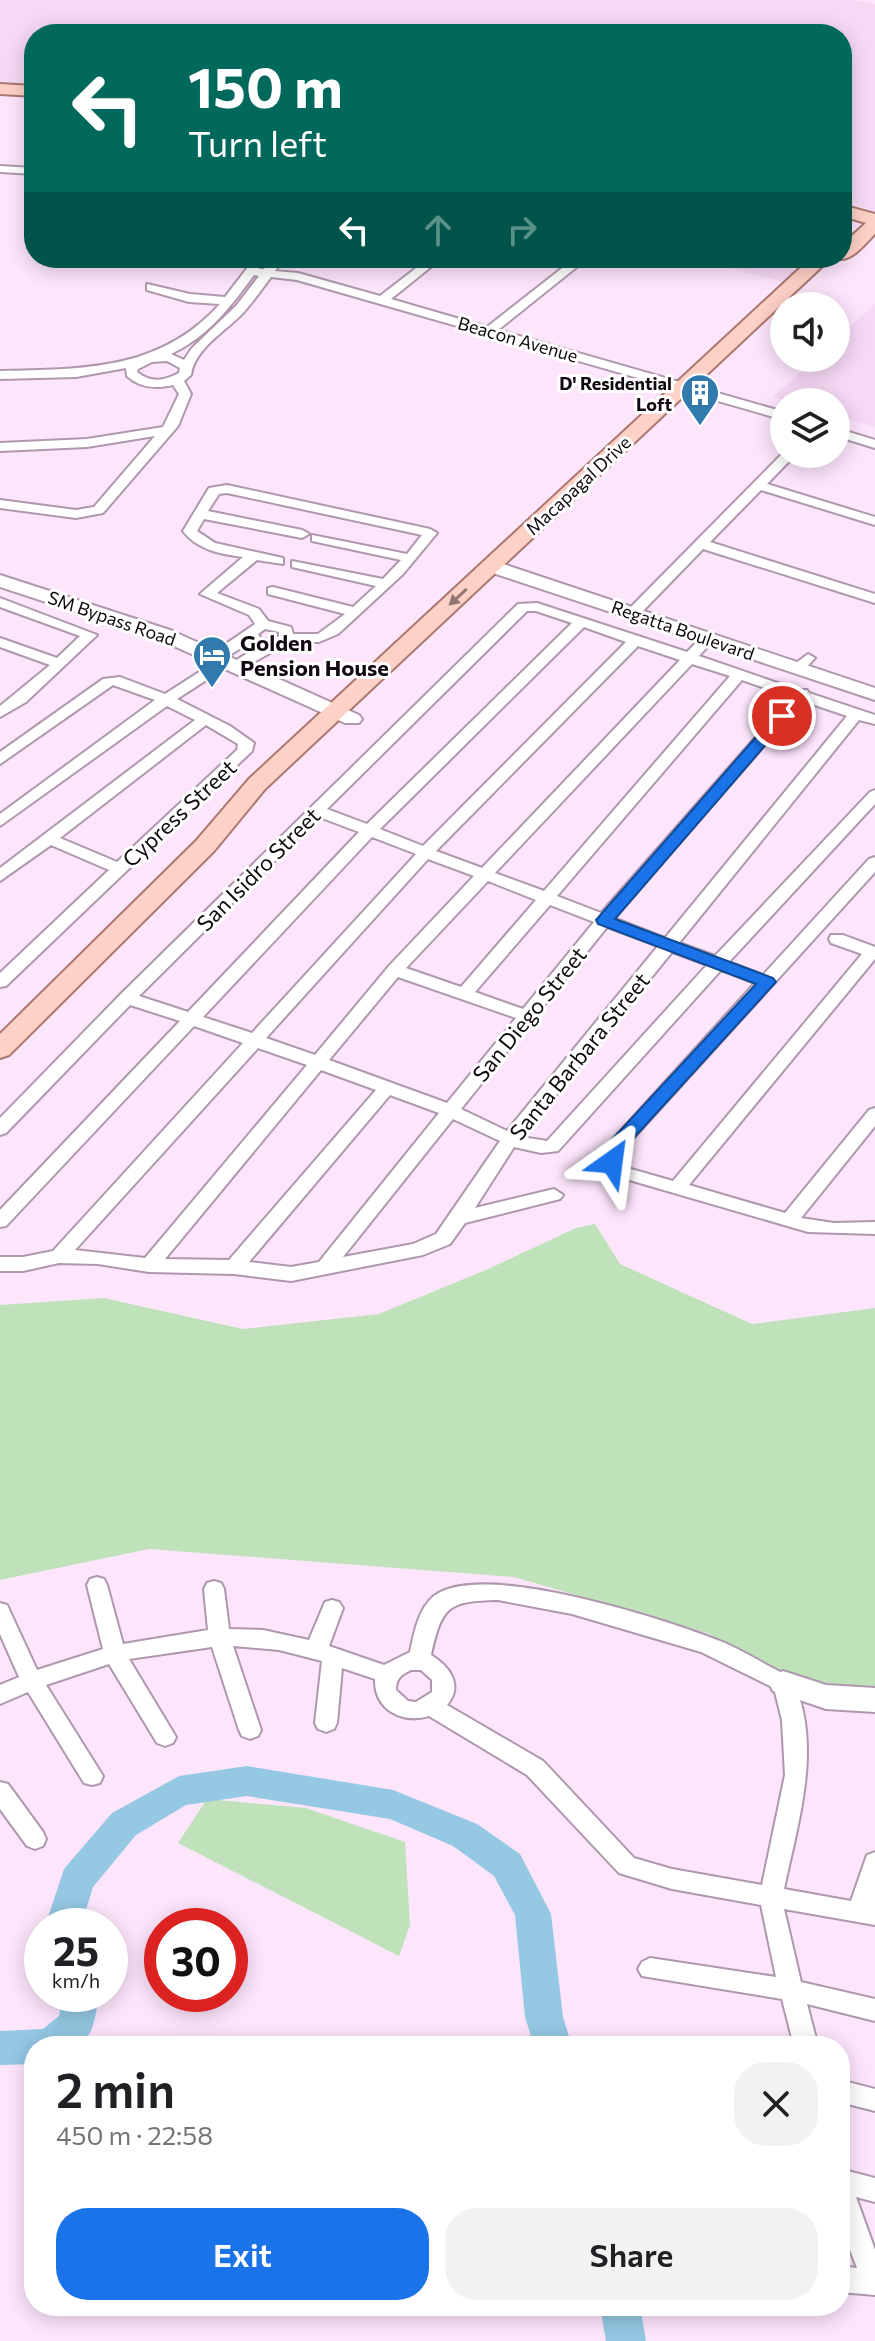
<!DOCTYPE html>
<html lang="en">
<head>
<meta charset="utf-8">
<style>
	:root { --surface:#fff; --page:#f2f2f2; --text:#202124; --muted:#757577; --accent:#1a73e8 }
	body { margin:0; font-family:Commissioner,sans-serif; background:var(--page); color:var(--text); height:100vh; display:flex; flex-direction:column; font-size:30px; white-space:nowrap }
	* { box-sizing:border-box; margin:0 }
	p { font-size:26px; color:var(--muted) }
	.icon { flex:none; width:44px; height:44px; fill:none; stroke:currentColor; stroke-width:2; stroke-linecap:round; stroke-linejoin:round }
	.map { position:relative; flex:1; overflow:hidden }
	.side { position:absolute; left:24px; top:2036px; width:826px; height:280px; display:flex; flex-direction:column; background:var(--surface); border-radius:32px; box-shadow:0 4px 20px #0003 }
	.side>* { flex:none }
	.guide { position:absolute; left:24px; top:24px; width:828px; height:244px; border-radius:32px; box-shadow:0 4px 20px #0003; background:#00695c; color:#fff; overflow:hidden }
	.controls { position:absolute; left:770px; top:292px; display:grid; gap:16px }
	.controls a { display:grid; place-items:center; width:80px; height:80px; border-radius:50%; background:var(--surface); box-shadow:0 4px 20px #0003; font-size:40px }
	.speed { position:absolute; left:24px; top:1908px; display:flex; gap:16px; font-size:40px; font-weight:700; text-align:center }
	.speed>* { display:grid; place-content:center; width:104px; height:104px; border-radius:50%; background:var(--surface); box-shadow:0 4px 20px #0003; line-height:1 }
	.speed small { font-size:20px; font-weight:400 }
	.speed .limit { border:12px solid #d22; background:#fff; color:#111 }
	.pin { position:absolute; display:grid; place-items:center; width:68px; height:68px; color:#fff; margin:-34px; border:4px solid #fff; border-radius:50%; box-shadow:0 2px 8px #0007 }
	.me { position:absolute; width:88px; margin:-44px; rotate:31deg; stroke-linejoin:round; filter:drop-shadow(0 0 6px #0008) }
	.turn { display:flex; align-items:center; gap:28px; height:168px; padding:0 32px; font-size:36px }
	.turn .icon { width:104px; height:104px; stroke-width:2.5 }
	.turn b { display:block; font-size:56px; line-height:68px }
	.lanes { display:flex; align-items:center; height:76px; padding:0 32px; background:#0003; justify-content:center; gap:40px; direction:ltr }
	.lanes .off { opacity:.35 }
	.round { display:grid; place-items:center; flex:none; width:84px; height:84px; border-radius:32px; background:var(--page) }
	.head { display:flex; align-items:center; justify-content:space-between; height:136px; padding:0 32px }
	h1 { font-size:48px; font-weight:600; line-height:60px }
	.button { display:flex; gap:16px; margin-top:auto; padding:16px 32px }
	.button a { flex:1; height:92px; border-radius:32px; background:var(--accent); color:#fff; font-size:32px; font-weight:600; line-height:92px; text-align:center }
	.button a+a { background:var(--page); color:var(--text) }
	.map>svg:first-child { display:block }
	.built { fill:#f7d9f6 }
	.green { fill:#c0e2bb }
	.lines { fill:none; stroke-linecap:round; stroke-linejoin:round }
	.river { fill:#94c8e3; fill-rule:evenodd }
	.street-casing { stroke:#af98ae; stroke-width:4 }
	.secondary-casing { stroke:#af98ae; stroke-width:4 }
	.primary-casing { stroke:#ab776f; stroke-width:4 }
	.street { fill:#fff; fill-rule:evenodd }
	.secondary { fill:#fff; fill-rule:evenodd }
	.primary { fill:#fed1c7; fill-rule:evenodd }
	.oneway { fill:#937775 }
	.route { fill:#1a73e8; stroke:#114b97; stroke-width:2 }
	.labels { text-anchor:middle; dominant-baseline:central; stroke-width:6; stroke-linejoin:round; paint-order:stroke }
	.far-street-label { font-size:18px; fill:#100810; stroke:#fff }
	.far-poi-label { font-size:18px; font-weight:bold; fill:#100810; stroke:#fff; text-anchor:end }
	.poi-label { font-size:22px; font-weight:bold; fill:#100810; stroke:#fff; text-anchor:start }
	.street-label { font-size:22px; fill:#100810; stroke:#fff }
</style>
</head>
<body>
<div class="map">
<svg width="875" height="2341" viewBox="0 0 875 2341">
	<rect width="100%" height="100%" fill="#fde5fc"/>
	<!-- built -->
	<path class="built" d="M0,0h851l24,4v207l-33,-10v-167h-808v50l-34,-2z
		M704,258h46l46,12 -13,12 -82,-22z
		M875,304v123l-39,-11v-14h-47l-16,-5 43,-39h20v-18z"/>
	<!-- green -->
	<path class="green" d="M595,1224l25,40 132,60 123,-16v381l-61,-2 -107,-54 -193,-56 -365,-28 -149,31v-275l104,-7 139,31 136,-15 109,-45 88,-41z
		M207,1799l99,9 99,34 5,83 -11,31 -221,-113z"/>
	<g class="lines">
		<!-- river -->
		<path class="river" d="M247,1766l146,24 84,34 43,30 31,60 12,103 9,29h-38l-9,-29 -10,-102 -21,-39 -41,-30 -63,-27 -143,-23 -61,9 -50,30 -43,52 -12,39h-36l19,-57 48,-56 67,-37z
			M63,1994h36c-8,55 -12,52 -65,52v18l-34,1v-34l43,-2 16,-13z
			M600,2306h40l6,35h-40z"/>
		<!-- street casing -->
		<g class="street-casing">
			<path id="street" d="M0,166l34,2v6l-34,-2z
				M255,258h12l-8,11h5l9,-11h12l-10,13 23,2 82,23 49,-38h13l-51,41 96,28 88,-69h13l-90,72 286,82v8l-428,-123 -59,-17 -26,-3c-9,12 -18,25 -28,36 -17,18 -49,36 -52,62l-7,6 7,13 -13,32 -75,87 -27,5 -76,-10v-8l76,10 18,-3 61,-71 -68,11 -87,4v-8l87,-4 76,-12 16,-33 -6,-9c-17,4 -33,3 -46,-9l-1,-8 -50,9 -76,2v-8c83,-2 160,0 220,-67l-31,-2 -42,-12v-6l43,10 35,3zM254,275l5,1 -23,30 -44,42 -8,12 -13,-6c38,-18 60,-48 83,-79zM167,361l13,7 -1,5c-15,8 -28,10 -42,-1l1,-3 14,-7z
				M836,428l39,12v8l-39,-12z
				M784,452v2h12l-29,30 108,33v8l-114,-35 -51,52 165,52v9l-172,-54 -65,67h-10v-6z
				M227,485l203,44 7,4 -34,41 -65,60 -19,8h-30l-49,28h-10l-2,-4 -51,33 53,27 24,17 -2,8 -246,235 -6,1v-14l109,-103 -58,-25 -51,36v-13l195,-148 -28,-14 -167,120v-12l155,-114 -42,-15 -113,79v-12l103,-73 17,-2 45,17 50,-32 -7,-4 2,-3 45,-31 -6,-9 -49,-21 43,-37c-23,-3 -45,-7 -60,-26l26,-43zM227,493l195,42 -15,19 -95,-19v6l89,19 -18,19 -91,-18v6l84,19 -23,21 -80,-20 -5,1v6l77,20 -27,20h-25l-2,-7 -23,-6 -9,-12 -42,-16 40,-33 26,4v-6l-68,-15 -18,-12 7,-12 98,19 7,-4 -7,-4 -94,-19 11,-17zM265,629l14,3v4l-5,4 -13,-1 -3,-5zM249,643l8,4 -25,16 -7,-5zM206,725l32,19 -1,6 -120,112 -57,-24z
				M0,598l97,37 -71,67 -26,15v-11l50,-41 -50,-18v-9l57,20 23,-22 -80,-29z
				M537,603l150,49 9,-9h10l2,3 -9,10 99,34h9l2,3 66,22v9l-16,-4 -180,223 36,13 155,-164 5,-2v14l-146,158 34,13 106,-116 6,-2v15l-255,281 1,7 10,9 42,12 189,-227 -31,-11 -2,-4 2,-4h12l32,12v12l-186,226 96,28 84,-103 6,-2v18l-74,92 33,5 41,-1v12l-67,-2 -189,-55 -16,-15 2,-14 150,-165 -34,-13 -163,181 -17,2 -27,-6 -39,61 79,-19 9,6 -3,4 -95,24 -15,21 -27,11 -132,26 -57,-7 -85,-2 -51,-8 -39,-1 -36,8h-23v-14h23l30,-6 190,-208 -49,-17 -188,200 -6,1v-17l180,-189 -50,-16 -124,128 -6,2v-17l121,-124 397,-390zM527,611h9l36,12 -205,201 -40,-15zM584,627l42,15 -203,204 -43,-17zM638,646l42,14 -198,208 -46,-17zM692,664l38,12 -186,215 -49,-18zM742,680l49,17 -190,216 -44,-17zM803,701l44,15 -182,222 -51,-20zM319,817l40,15 -171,180 -49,-16zM372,837l44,17 -164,179 -49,-16zM428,859l46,17 -85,90 -74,89 -49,-17zM488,881l48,19 -75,87 -55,-19zM550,905l44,17 -71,87 -48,-17zM607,927l51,19 -151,185 -46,-22zM672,952l35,13 -160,176 -25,-4zM398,977l118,41 -69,85 -118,-43zM258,1048l49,17 -162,193 -70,-8zM321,1070l55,20 -147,170 -64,-1zM390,1095l49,18 -120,149 -28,5 -42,-5zM453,1119l47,22 -64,93 -23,10 -70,13z
				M808,654l7,4 -13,14h-10v-6z
				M97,1577l7,2 3,6 16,59 85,-14 -4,-41 3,-6 7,-2 7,2 3,6 5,40 34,1 46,10 16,-38 7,-2 7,2 4,6 -14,38 55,19 26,-13c4,-18 8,-43 24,-56 48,-37 237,25 291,47 23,10 43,24 66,34 33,66 7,144 -7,212l67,12 16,-46 8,-3v73l-91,-16 17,73 74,17v22l-68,-17 11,42h-24l-12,-47 -140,-23 -4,-7 4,-7 8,-4 126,19 -15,-72 -89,-16 -53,-16 -92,-98 -98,-59c-27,8 -55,-6 -54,-37l-33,-11 -5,55 -3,6 -8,3 -8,-3 -3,-6 7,-62 -43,-11 -46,-4 28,84 -3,6 -8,3 -8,-3 -3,-6 -27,-83 -83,12 47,78 -3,6 -8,3 -8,-3 -48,-79 -63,21 57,91 -3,7 -8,2 -8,-2 -56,-91 -28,12v-19l19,-8 -19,-43v-31l7,2 30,65 66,-21 -16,-64 3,-6zM498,1600l74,14 129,38 73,36 8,32 3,55 -23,110 -90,-16 -38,-11 -91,-97 -96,-56c17,-20 2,-39 -16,-50 11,-49 17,-54 67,-55zM411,1670h10l11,10v12l-16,10 -8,-1 -12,-11c0,-12 5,-15 15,-20z
				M0,1782l8,2 35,48 3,7 -3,7 -8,3 -8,-3 -27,-37z
				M840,2080l35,9v22l-35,-9z
				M840,2169l35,9v24l-19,-5 19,53v45l-35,-3v-26l17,2 -17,-44z"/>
		</g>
		<!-- secondary casing -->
		<g class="secondary-casing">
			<path id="secondary" d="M491,560l384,128v12l-391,-130 -2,-4z
				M0,575l170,55 189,85 3,4 -3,4h-14l-189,-85 -156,-51z
				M783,1671l43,14 49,3v24l-49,-3 -53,-18 -4,-8 4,-8z"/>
		</g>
		<!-- primary casing -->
		<g class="primary-casing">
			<path id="primary" d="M0,84l34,2v10l-34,-2z
				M842,205l33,9v20c-11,10 -24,30 -40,24h7v-13l24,-22 -24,-7z
				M811,258h20l-566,531 -51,62 -205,204 -9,3v-24l196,-193 53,-62z"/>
		</g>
		<!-- street -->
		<use href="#street" class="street"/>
		<!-- secondary -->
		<use href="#secondary" class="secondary"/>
		<!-- primary -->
		<use href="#primary" class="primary"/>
	</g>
	<!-- one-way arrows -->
	<defs><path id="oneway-solid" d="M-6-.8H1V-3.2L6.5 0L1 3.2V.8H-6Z" transform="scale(2)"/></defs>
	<use class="oneway" href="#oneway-solid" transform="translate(458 597) rotate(137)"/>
	<!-- route -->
	<path class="route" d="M782,711l6,2v6l-173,200 158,59 3,4 -156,171 -2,13h-13l-3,-14 2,-4 152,-164 -158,-60 -2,-4 181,-207z"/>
	<!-- icons -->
	<defs>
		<g id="building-pin" transform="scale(2)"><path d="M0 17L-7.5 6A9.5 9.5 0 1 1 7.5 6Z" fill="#307aad" stroke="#fff"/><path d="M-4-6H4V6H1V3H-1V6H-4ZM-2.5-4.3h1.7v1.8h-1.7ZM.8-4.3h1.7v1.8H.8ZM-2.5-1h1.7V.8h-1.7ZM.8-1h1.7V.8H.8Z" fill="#fff"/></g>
		<g id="hotel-pin" transform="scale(2)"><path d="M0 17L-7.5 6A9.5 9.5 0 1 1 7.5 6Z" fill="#307aad" stroke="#fff"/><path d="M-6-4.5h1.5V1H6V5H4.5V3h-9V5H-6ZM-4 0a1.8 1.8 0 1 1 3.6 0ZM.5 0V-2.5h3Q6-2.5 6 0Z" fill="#fff"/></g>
	</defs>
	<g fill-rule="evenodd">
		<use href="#building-pin" x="700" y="393"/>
		<use href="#hotel-pin" x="212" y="655"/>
	</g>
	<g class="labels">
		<!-- far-street labels -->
		<g class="far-street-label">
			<text transform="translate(518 339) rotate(16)">Beacon Avenue</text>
			<text transform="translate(578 485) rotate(-43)">Macapagal Drive</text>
			<text transform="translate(112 618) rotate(19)">SM Bypass Road</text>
			<text transform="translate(683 630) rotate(19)">Regatta Boulevard</text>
		</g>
		<!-- far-poi labels -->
		<g class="far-poi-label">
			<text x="672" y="383">D' Residential<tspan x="672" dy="21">Loft</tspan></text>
		</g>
		<!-- poi labels -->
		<g class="poi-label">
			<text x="240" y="642">Golden<tspan x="240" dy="25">Pension House</tspan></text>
		</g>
		<!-- street labels -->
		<g class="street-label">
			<text transform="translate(179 813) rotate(-43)">Cypress Street</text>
			<text transform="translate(258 869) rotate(-45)">San Isidro Street</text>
			<text transform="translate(529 1014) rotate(-51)">San Diego Street</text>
			<text transform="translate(579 1056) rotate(-51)">Santa Barbara Street</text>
		</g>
	</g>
</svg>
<div class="controls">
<a><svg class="icon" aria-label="sound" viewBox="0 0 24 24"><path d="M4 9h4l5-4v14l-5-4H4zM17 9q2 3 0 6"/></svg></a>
<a><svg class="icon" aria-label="layers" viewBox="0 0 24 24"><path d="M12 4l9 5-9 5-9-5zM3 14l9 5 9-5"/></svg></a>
</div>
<div class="speed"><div>25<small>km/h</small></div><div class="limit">30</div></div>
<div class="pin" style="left:782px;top:716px;background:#d93025"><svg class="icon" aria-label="arrive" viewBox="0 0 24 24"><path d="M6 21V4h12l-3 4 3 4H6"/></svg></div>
<svg class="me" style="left:612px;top:1162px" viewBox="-20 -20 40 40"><path d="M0-17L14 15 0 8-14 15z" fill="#1a73e8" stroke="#fff" stroke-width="4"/></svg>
<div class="guide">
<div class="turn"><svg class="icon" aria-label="left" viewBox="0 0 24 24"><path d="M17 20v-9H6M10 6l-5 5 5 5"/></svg><div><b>150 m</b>Turn left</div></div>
<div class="lanes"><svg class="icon" aria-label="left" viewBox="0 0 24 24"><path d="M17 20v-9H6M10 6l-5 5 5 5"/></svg><svg class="icon off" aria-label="ahead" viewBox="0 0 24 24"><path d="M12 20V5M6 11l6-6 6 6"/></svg><svg class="icon off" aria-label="right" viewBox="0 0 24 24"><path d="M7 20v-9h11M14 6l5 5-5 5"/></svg></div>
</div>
<section class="side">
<div class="head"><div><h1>2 min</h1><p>450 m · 22:58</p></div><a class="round"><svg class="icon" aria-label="close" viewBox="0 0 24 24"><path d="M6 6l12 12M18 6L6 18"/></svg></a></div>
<div class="button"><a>Exit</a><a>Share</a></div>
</section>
</div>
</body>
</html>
